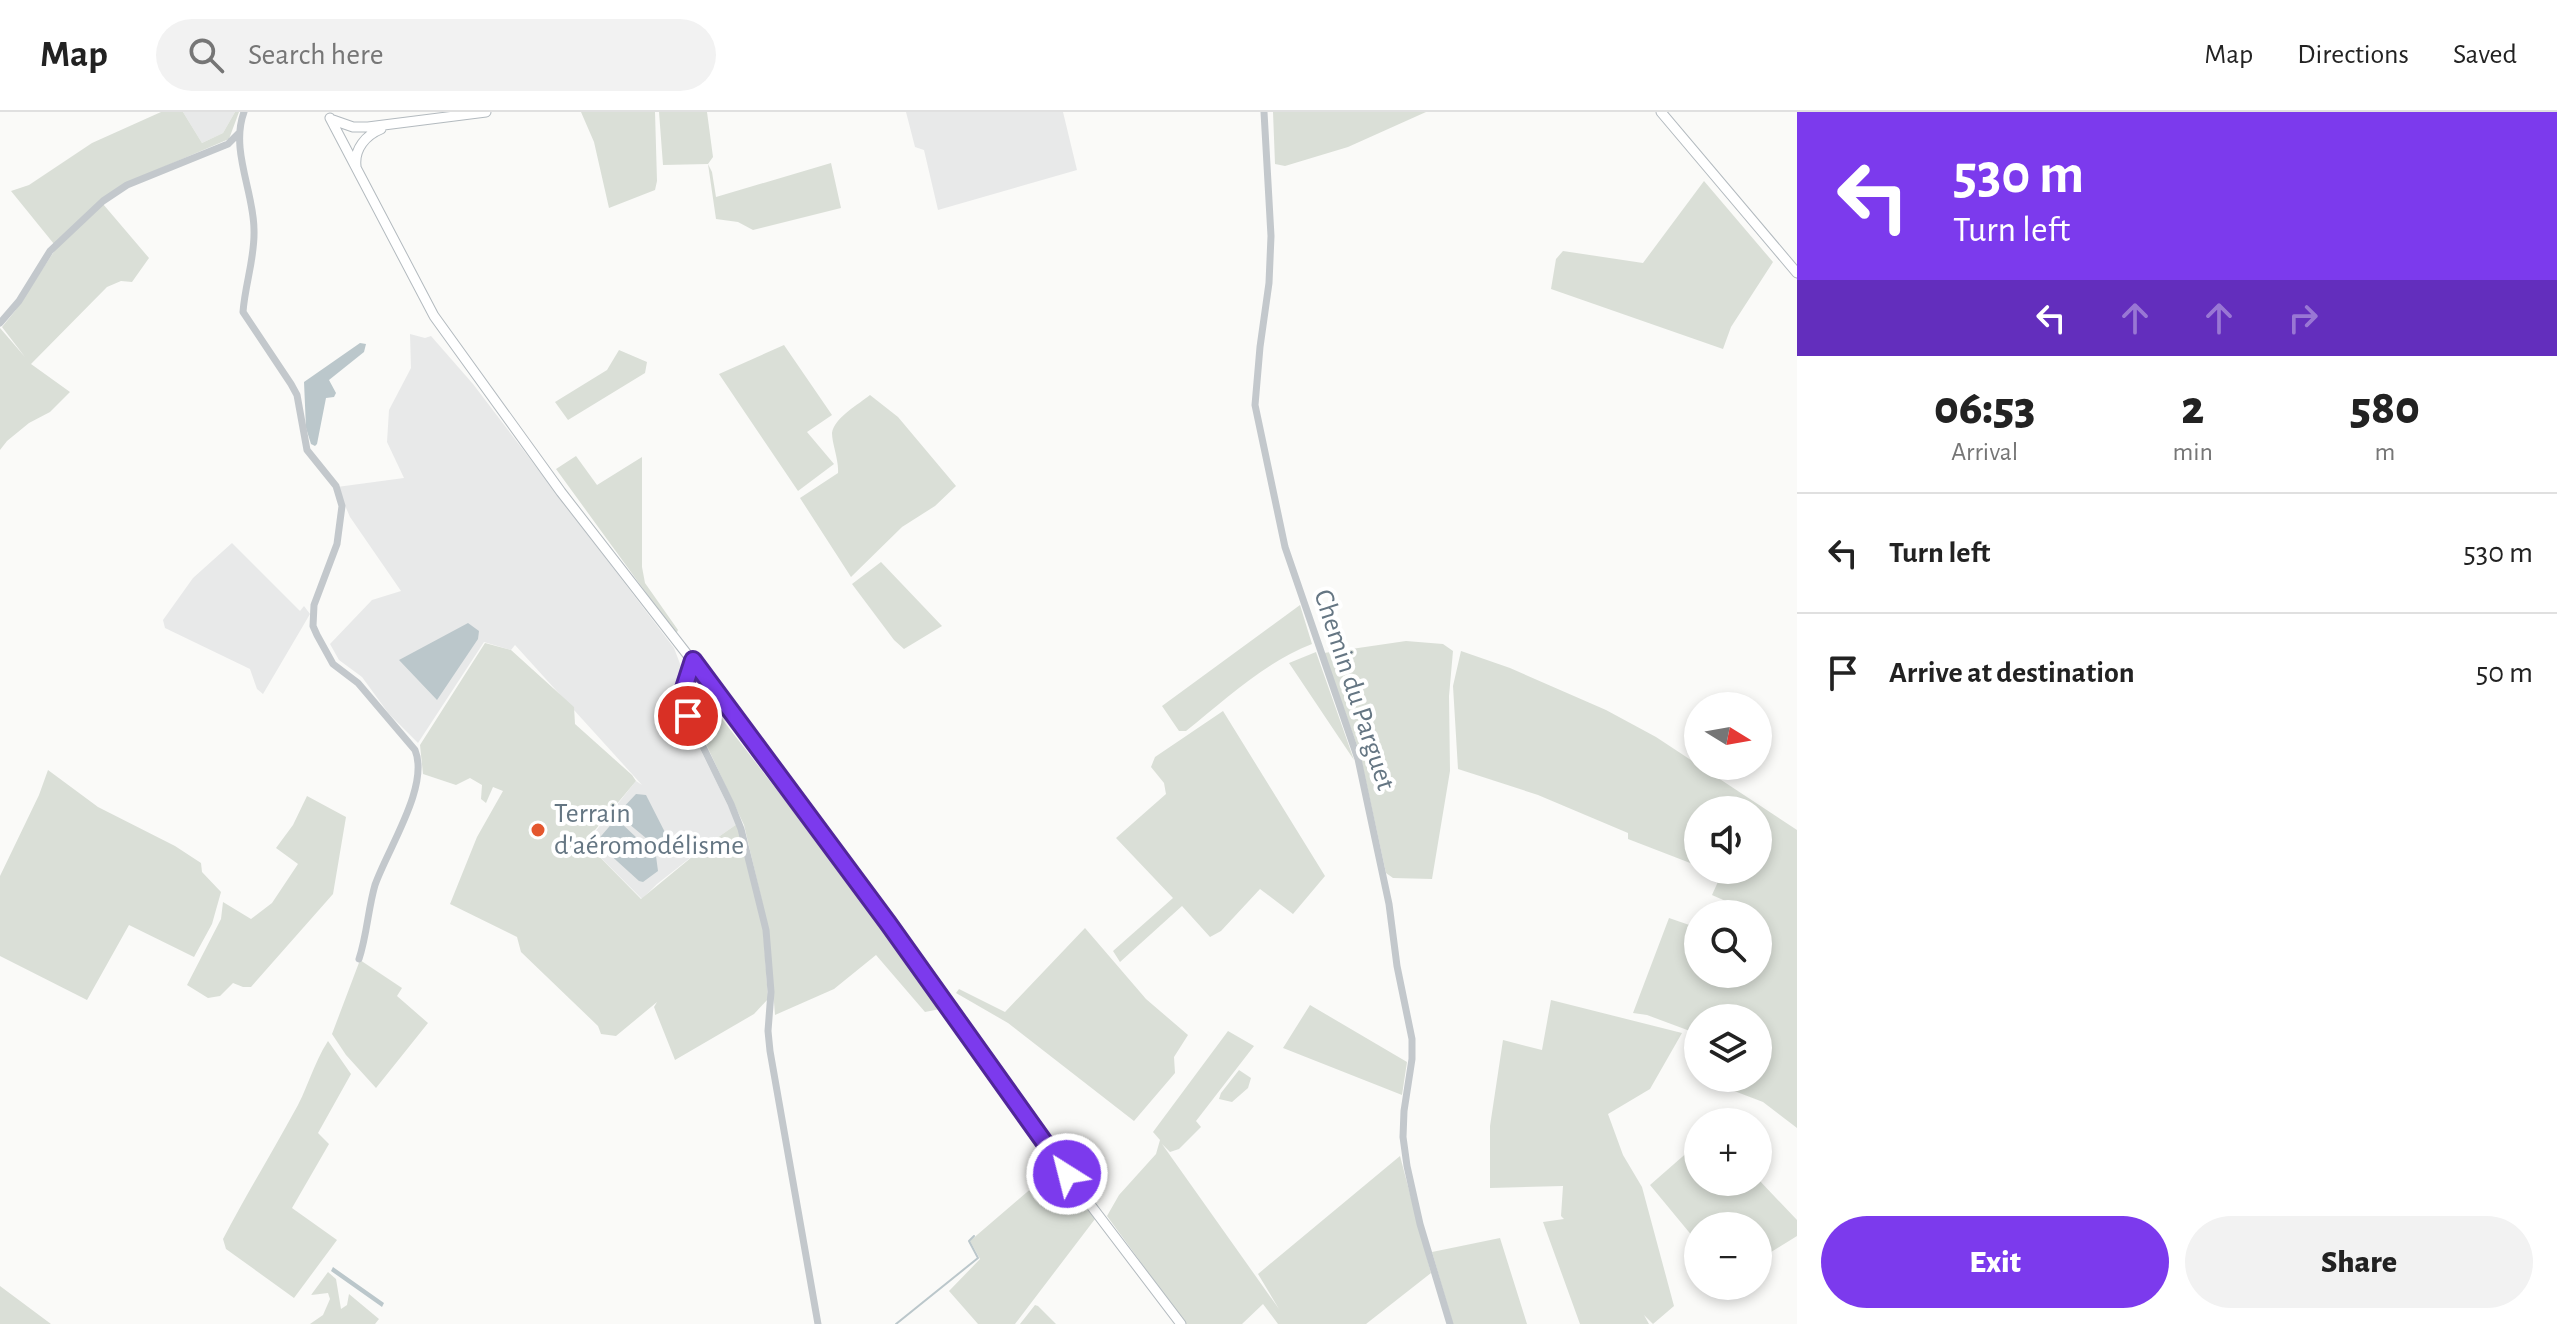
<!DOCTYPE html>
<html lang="en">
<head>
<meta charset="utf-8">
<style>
	:root { --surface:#fff; --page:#f2f2f2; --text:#222; --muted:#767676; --line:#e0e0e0; --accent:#7c3aed }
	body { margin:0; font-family:"Alegreya Sans",sans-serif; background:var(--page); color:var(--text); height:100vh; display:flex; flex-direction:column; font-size:30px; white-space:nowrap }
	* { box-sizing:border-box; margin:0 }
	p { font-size:26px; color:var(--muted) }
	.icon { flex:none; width:44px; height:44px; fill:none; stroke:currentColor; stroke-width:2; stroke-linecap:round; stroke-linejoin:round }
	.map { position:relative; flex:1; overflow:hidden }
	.side { display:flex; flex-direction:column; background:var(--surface); width:760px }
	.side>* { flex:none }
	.banner { background:#7c3aed; color:#fff; overflow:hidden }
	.needle { width:52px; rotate:101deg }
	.fabs { position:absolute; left:1684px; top:580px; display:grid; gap:16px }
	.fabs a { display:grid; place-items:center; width:88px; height:88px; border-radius:50%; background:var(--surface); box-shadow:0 4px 12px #0003; font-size:40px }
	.pin { position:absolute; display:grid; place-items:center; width:68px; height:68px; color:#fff; margin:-34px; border:4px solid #fff; border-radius:50%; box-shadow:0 2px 8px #0007 }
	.me { position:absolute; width:88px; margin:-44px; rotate:324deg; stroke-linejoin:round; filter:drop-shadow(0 0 6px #0008) }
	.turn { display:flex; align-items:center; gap:28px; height:168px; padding:0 24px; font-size:36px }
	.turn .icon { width:104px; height:104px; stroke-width:2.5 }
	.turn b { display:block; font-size:56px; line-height:68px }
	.lanes { display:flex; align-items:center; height:76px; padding:0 24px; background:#0003; justify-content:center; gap:40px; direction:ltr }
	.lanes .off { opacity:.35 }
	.eta { display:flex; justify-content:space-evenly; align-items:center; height:136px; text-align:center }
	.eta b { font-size:48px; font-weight:800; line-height:56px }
	.cta { display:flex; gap:16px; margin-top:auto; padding:16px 24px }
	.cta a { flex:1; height:92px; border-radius:48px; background:var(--accent); color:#fff; font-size:32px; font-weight:800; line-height:92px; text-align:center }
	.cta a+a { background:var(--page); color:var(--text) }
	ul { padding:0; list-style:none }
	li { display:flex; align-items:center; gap:24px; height:120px; padding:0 24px; border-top:2px solid var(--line) }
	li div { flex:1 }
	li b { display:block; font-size:30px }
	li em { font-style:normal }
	header { display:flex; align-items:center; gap:48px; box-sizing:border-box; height:112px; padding:0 40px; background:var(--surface); border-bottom:2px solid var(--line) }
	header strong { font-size:38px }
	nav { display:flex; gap:44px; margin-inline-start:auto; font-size:28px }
	.search { width:560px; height:72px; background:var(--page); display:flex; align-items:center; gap:20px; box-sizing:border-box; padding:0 28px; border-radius:44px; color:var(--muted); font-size:30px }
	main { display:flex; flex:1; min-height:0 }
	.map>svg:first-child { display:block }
	.built { fill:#e8e9e9 }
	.green { fill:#dadfd7 }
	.water { fill:#bbc7cb }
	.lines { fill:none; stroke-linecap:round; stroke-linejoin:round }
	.stream { stroke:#bbc7cb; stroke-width:2 }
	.secondary-casing { stroke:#b3babf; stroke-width:11 }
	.street { stroke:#c3c8cc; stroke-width:7 }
	.secondary { stroke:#fff; stroke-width:9 }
	.route-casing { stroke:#51269a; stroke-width:20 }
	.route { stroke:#7c3aed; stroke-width:14 }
	.poi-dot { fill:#e4572e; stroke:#fff; stroke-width:3 }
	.labels { text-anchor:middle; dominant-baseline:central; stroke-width:8; stroke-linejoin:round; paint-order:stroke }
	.street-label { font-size:28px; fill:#657683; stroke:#fff }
	.poi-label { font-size:28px; fill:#657683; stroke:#fff; text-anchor:start }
</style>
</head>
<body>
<header>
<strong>Map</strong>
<div class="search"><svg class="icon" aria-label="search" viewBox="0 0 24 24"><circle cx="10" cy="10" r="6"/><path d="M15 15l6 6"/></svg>Search here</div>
<nav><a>Map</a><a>Directions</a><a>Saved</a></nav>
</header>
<main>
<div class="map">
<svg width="1797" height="1212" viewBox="0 0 1797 1212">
	<rect width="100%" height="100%" fill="#fafaf8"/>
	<!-- built -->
	<path class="built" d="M183,0h52l-12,21 -21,10z
		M906,0h157l14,58 -139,40 -14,-60 -9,-3z
		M410,222l15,4 6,-2 42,48 201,264 8,21 -6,31 61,124 -33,23 -47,37 -15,15 -56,-56 50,-62 6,4 -127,-140 -4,5 -27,-8 -66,101 -29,-29 -27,-37 -23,-17 -9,-16 42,-44 29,-9 -51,-74 -13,-30 67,-9 -17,-36 2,-32 22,-42z
		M232,431l68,68 4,-5 6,8 -47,80 -6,-5 -7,-20 -85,-41 -2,-8 30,-42z"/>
	<!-- green -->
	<path class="green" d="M161,0h22l19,31 21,-10 12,-21h4l-10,27 -103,44 -72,61 -43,-53 18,-6 63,-42z
		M581,0h74l2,69 -2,9 -46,18 -15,-66z
		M659,0h48l6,45 -5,7 4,8 4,25 115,-34 10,45 -88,22 -15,-8 -22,-3 -8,-55 -45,1z
		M1273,0h153l-78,35 -63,19 -10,-2z
		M1704,69l69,81 -42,65 -8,22 -172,-60 5,-30 7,-8 80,12z
		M103,92l46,54 -17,24 -11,-1 -14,6 -76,77 39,28 -20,20 -21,11 -22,18 -7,9v-122l25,29 -23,-30 13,-16 42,-64z
		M784,233l48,70 -25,17 27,32 -36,27 -79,-117z
		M619,238l28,12 -2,11 -77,47 -13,-18 52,-32z
		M870,283l28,22 58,69 -21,20 -33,21 -51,50 -51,-79 38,-25c1,-13 -6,-29 -6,-40 2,-15 27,-29 38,-38z
		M576,344l21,29 45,-28v110l3,16 33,47 -2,4 -120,-165z
		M881,450l61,64 -38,23 -10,-9 -42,-56z
		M1300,493l12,39c-47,18 -87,56 -126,87h-7l-17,-25z
		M1406,529l37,3 10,7 -4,45 1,75 -18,108 -39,-1 -7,-5 -26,-119 -36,-101z
		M485,531l26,7 63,57 1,17 57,51 4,6 -51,61 56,57 63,-52 33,-23 26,103 5,72 -14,15 -79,46 -21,-53 3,-5 -41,34 -15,-2 -3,-8 -77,-74 -4,-15 -67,-33 27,-67 26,-46 -10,-4 -7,16 -5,-4 1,-14 -12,-7 -14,7 -33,-11 -3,-29z
		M1461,539l49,17 96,42 50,27 141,93v298l-34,-26 -34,-13 -8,-11h37v-60h-60v16l-51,-19 -14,-2 36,-95 29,10v46h60v-60h-22l3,-7 -27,-12 9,-20 -12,-5h49v-60h-60v56l-70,-27v-6l-90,-38 -80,-26 -5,-83z
		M1316,540l38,108 -65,-97z
		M695,584l10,1 89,115 146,197 -15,3 -49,-57 -42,34 -59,26 -7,-88 -24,-102 -53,-113z
		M1223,599l102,165 -32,38 -33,-25 -39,42 -11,6 -28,-31 -62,56 -7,-11 60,-53 -57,-60 50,-44 -2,-11 -13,-16 4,-10z
		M48,658l50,37 77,39 26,17 1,9 19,20 -9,32 -18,33 -65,-32 -42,75 -87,-44v-80l39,-81z
		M307,684l39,21 -13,77 -82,93h-8l-10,-4 -13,13 -12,2 -21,-13 34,-66 2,-17 28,17 21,-16 26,-39 -22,-16 17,-23z
		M1085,816l61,71 42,36 -14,22 1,16 -41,48 -126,-98 -52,-30 3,-4 46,23z
		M360,848l42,28 -5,8 31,27 -52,65 -30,-33 -14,-21z
		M1551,888l131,33 -32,56 -42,25 15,41 19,32 32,119 -21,18 -9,-9 5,9h-69l-37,-102 21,-3 -3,-3 2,-30 -73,2v-62l13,-86 39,10z
		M1310,893l97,57 -5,33 -119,-47z
		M1228,919l26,15 -58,75 5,6 -22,22 -9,3 -8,-8 117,165 -21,-35 142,-118 31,117 -65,51h-88l-15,-20 -21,20h-56l-79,-108 12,-21 37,-41 4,-14 -7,-8z
		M328,929l23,33 -33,59 11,11 -37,64 45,32 -43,58 -68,-49 -3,-10c22,-42 47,-83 70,-125 14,-23 20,-50 35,-73z
		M1239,958l12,8 -3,10 -16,14 -13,-3 2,-6z
		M1698,1031v39h60v-3l39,41v16l-39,24v-34h-60v17l-48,-58z
		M1054,1057l41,50 -80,105h-37l-29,-33 31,-32 -10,-18z
		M1500,1126l27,86h-74l-21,-72z
		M328,1160l8,7 5,30 6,-4 2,-11 30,25 -4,5h-65l13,-9 7,-16 -2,-6 -17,2z
		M0,1174l51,38h-51z
		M1035,1193l3,1 18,18h-36z"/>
	<!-- water -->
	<path class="water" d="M360,231l6,1 -2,8 -35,28 7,13 -2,4 -8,1 -9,46 -2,2 -4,-2 -5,-16 -2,-46z
		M468,511l11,8 -1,8 -41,61 -38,-40z
		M636,682l10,1 29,57 -11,1 -41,-34 -2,-9z
		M614,709l6,1 36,34 2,15 -15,11 -4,-1 -43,-39z
		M333,1155l51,36 -2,4 -51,-36z"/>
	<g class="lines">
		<!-- stream -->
		<path class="stream" d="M896,1212l82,-66 -9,-17 5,-5"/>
		<!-- secondary casing -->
		<g class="secondary-casing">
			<path id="secondary" d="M1661,0l136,161
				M330,6l104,198 127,176 143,184 184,247 179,251 114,150
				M333,8l20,7h15l118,-15
				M356,54c-2,-17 10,-31 25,-37"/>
		</g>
		<!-- street -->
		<path class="street" d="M244,0c-14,38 10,80 10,118 1,28 -9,54 -11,82l48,72 6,11 10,55 29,36 6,20 -5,38 -23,61 -1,21 4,9 16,29 25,19 57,67c15,36 -28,100 -40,135 -7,24 -8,50 -16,74
			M1264,0l7,124 -2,47 -9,64 -5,58 30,142 73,212 31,145 8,62 15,73v20l-8,52 -1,26 4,29 13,58 30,100
			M0,211l19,-22 31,-50 53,-50 24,-16 101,-41 11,-11
			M693,548l-9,28 4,28 43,88 10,25 25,101 5,62 -3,39 2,20 48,273"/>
		<!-- secondary -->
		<use href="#secondary" class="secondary"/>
	</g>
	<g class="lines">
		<!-- route casing -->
		<g class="route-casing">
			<path id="route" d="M688,604l-4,-28 9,-28 195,263 179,251"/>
		</g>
		<!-- route -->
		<use href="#route" class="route"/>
	</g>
	<!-- markers -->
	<circle class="poi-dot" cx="538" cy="718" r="8"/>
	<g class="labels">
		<!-- street labels -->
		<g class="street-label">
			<text transform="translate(1354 578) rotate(72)">Chemin du Parguet</text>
		</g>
		<!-- poi labels -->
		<g class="poi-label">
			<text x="554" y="702">Terrain<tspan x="554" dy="32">d'aéromodélisme</tspan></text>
		</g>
	</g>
</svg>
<div class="fabs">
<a><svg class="needle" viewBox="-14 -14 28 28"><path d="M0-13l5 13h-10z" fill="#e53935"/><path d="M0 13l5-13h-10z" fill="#767676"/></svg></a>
<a><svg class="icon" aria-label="sound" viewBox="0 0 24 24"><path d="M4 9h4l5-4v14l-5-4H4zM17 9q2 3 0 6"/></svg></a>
<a><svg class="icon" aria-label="search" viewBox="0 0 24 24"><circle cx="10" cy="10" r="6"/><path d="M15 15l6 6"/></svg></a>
<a><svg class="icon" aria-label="layers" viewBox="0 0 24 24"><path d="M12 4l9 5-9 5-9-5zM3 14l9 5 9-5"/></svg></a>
<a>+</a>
<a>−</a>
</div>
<div class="pin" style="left:688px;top:604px;background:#d93025"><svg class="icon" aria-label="arrive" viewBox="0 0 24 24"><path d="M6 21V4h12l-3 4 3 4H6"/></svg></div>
<svg class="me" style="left:1067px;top:1062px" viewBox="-20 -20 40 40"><circle r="17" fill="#7c3aed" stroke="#fff" stroke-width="3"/><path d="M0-11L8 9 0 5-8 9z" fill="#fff"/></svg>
</div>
<section class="side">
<div class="banner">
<div class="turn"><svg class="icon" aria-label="left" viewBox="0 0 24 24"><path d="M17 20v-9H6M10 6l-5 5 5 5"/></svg><div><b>530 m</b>Turn left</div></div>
<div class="lanes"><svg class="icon" aria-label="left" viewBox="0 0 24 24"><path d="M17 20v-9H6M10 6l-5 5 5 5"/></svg><svg class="icon off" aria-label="ahead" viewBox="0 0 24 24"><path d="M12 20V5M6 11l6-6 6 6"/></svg><svg class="icon off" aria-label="ahead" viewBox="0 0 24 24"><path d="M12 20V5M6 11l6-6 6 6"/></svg><svg class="icon off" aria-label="right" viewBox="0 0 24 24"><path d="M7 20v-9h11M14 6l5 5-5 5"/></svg></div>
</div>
<div class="eta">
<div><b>06:53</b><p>Arrival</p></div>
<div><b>2</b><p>min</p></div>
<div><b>580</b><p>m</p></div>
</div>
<ul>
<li><svg class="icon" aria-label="left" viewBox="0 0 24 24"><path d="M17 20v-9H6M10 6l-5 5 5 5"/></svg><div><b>Turn left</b></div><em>530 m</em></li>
<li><svg class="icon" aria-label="arrive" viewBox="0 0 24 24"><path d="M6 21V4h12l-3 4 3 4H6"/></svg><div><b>Arrive at destination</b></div><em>50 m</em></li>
</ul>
<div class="cta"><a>Exit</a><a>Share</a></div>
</section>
</main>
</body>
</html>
